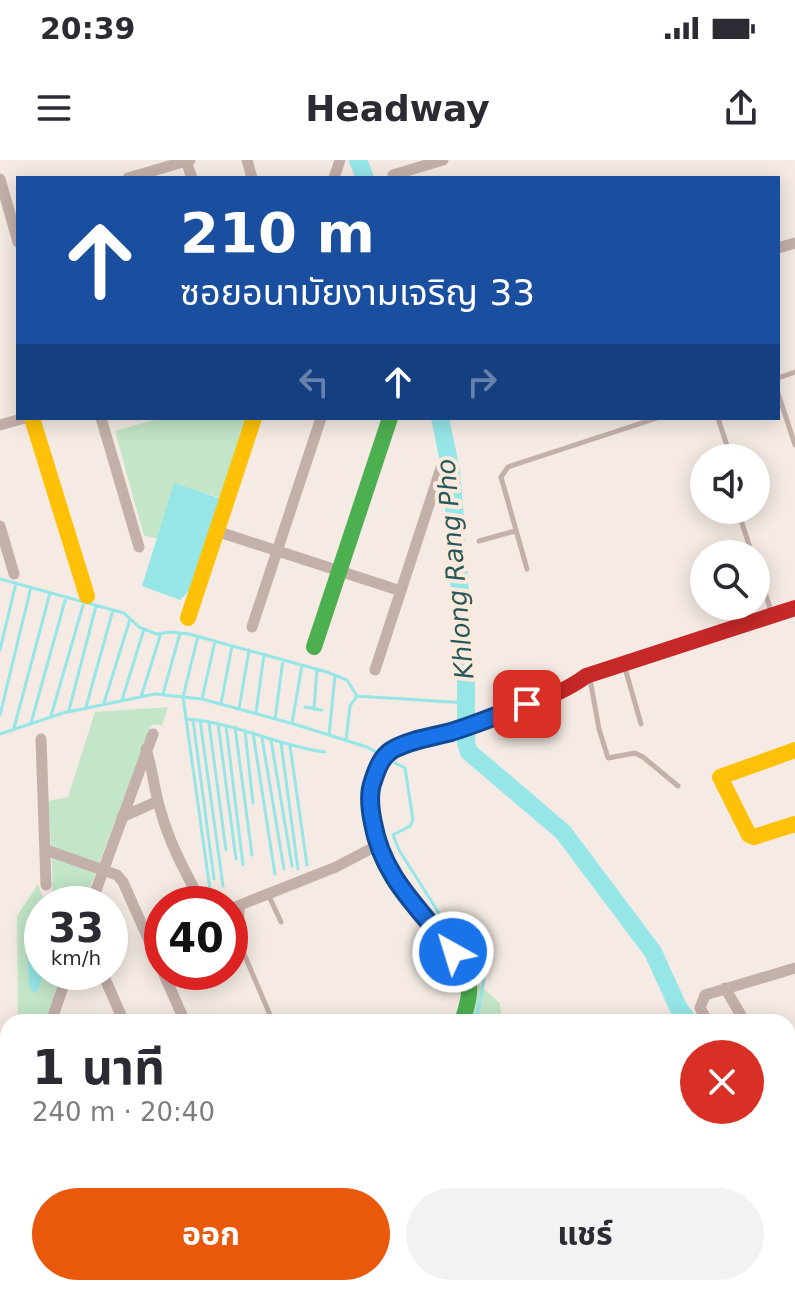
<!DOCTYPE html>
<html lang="th">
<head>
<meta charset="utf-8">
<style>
	:root { --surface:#fff; --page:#f2f2f3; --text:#2b2b33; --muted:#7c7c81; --accent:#ea580c }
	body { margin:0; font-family:"DejaVu Sans","Noto Sans Thai",sans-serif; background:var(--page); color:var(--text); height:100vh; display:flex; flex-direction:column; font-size:30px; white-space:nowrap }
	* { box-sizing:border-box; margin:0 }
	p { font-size:26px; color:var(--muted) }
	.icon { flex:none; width:44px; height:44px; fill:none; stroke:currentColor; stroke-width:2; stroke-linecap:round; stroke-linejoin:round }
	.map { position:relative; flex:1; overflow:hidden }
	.panel { position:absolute; left:0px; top:854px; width:796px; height:282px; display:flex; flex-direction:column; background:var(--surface); border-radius:24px 24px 0 0; box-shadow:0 4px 20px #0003 }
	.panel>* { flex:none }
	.top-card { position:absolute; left:16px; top:16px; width:764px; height:244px; border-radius:0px; box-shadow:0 4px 20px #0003; background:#1a4fa0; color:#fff; overflow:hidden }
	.tools { position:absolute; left:690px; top:284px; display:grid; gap:16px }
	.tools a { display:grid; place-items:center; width:80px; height:80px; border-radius:50%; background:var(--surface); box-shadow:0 4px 20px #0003; font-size:40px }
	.speed { position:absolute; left:24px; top:726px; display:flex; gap:16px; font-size:40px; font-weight:700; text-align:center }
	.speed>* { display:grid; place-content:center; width:104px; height:104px; border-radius:50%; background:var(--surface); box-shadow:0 4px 20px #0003; line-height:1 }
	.speed small { font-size:20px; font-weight:400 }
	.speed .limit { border:12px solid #d22; background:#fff; color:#111 }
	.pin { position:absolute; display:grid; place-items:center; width:68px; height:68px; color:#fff; margin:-34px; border-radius:16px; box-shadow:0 4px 12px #0006 }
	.me { position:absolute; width:88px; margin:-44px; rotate:321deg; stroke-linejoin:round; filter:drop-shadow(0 0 6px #0008) }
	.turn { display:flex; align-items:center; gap:28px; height:168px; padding:0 32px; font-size:36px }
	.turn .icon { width:104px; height:104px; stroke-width:2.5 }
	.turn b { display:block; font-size:56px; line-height:68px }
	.lanes { display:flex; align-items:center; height:76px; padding:0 32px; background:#0003; justify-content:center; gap:40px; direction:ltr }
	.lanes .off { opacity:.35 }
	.round { display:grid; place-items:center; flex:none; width:84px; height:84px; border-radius:42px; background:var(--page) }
	.overview { display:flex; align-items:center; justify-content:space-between; height:136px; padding:0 32px }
	h1 { font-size:48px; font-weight:700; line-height:60px }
	.cta { display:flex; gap:16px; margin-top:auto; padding:16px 32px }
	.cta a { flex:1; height:92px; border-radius:48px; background:var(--accent); color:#fff; font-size:32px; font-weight:700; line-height:92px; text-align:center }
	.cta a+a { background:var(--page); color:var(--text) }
	.status { display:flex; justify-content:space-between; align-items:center; height:56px; padding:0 40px; background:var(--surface); direction:ltr }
	.status svg { height:22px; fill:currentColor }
	header { display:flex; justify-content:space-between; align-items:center; height:104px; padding:0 32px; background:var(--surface); font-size:36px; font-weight:700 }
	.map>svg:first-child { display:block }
	.green { fill:#c2e6c7 }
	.water { fill:#96e6e8 }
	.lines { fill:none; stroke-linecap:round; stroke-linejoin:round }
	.stream { stroke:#96e6e8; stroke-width:3 }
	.canal { stroke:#96e6e8; stroke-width:11 }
	.river { stroke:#96e6e8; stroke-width:18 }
	.lane { stroke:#c4b0ab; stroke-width:5 }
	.street { stroke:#c4b0ab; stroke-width:11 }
	.fast { stroke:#4caf50; stroke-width:16 }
	.slow { stroke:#ffc107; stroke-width:16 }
	.jam { stroke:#c62828; stroke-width:16 }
	.route-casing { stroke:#114b97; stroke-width:20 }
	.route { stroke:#1a73e8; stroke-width:14 }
	.labels { text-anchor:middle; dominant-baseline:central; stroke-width:8; stroke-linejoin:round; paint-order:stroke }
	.water-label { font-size:26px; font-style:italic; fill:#25595b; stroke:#fdeadc }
</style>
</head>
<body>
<div class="status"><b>20:39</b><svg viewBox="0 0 49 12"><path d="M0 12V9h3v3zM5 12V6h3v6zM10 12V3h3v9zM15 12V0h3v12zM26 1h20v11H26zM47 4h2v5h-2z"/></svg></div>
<header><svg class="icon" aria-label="menu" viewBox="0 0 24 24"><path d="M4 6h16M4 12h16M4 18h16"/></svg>Headway<svg class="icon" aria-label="share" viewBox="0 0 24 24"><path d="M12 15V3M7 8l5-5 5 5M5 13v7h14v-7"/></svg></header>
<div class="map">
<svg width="795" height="1135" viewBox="0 0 795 1135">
	<rect width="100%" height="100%" fill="#f5ebe4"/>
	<!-- green -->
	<path class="green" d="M161,258h89l-28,80 -48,-14 -17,54 -13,-2 -29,-105z
		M168,547l-6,18 -9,-1 -3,4 -66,176h-42v68h20l-17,50h-27l-1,-106 21,-32 4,12h9c4,-8 -2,-79 -3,-95l20,-4 27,-85z
		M478,824l22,19 2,19h-34l5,-13z"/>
	<!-- water -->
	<path class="water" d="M174,323l45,15 1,5 -30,87 -10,10 -38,-14z
		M42,750v62h2l-6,18 -5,3 -4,-9 -3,-60 4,-8z"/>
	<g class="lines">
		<!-- stream -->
		<path class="stream" d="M0,419l124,34 15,14 17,7 15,-2 18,2 138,38 20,8 10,16 110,7
			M198,476l-15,61 29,207
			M0,490l16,-67
			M163,534l17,-61
			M141,537l20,-64
			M202,539l13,-58
			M122,540l22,-71
			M104,543l26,-84
			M221,544l11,-58
			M86,547l27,-97
			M305,547l17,3
			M239,549l10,-59
			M314,549l3,-40
			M69,550l27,-104
			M256,553l8,-59
			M0,555l31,-128
			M51,556l33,-114
			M186,559c49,3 91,27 139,33
			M275,559l8,-59
			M193,560l21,159
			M200,560l23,166
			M31,563l35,-126
			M209,563l17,127
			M292,563l10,-58
			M218,564l18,135
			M226,566l17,139
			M235,567l17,128
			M14,568l36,-135
			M245,571l8,72
			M253,573l22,141
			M0,574l63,-21 92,-19 47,5 92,25 73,23 13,7
			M329,575l6,-60
			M262,578l22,131
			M271,580l21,126
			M346,580l4,-34 7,-10
			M281,583l17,126
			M290,586l17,119
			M395,603l10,5 8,52 -3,6 -17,9 6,15 43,68 35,45 7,16 -8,43
			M635,1128l5,7"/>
		<!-- canal -->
		<path class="canal" d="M788,1047l7,-6
			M660,1135l13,-7"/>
		<!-- river -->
		<path class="river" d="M358,0l7,18
			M440,258l11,53 4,48 11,164v60l3,9 94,80 90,120 25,55 11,15
			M788,997l7,11"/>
		<!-- lane -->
		<path class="lane" d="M778,218l17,-6
			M778,233l17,52
			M718,258l13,40
			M739,354l13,40
			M479,381l36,-10
			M756,405l15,46
			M527,409l-26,-92 7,-10 149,-49
			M625,508l16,56
			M590,519l9,50 9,29 27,-5 8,4 35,29
			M268,734l13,28
			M242,744v11l-6,20 37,87"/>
		<!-- street -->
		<path class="street" d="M247,0l5,18
			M186,1l6,17
			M393,15l50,-15
			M128,18l62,-18
			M334,18l6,-18
			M0,19l18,63
			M778,88l17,-5
			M101,258l38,129
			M0,265l25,-7
			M0,366l14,48
			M216,371l185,60
			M252,467l69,-209
			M375,510l66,-202
			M41,579l5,146
			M146,589c7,21 8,42 15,63 8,29 22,56 36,82
			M122,657l36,-16
			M46,690l71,25 6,7 39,88
			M91,744l62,-170
			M230,749l106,-42 42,-22
			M102,812l22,50
			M163,812l22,50
			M725,828l20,34
			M51,862l17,-50
			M708,862l-8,-14 5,-13 90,-27
			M0,1086l8,4
			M788,1110l7,12
			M42,1128l3,7
			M109,1128l3,7
			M347,1128l5,7
			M425,1128l2,2
			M729,1128l4,7
			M0,1132l8,-11
			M125,1135l14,-7
			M290,1135l15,-7
			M466,1135l13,-7"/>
		<!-- fast -->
		<path class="fast" d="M314,487l76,-229
			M433,577c-14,4 -35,6 -46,16 -32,32 -15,92 6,126 14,23 37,45 54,66 6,7 15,15 18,24 8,20 3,34 -3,53"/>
		<!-- slow -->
		<path class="slow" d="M32,258l55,178
			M188,458l66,-200
			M795,590l-75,27 29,58 5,2 41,-13"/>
		<!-- jam -->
		<path class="jam" d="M433,577c42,-12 119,-35 153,-61l209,-68"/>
	</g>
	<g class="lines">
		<!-- route casing -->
		<g class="route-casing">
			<path id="route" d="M453,792c-32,-43 -70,-73 -80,-129 -3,-14 -5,-29 0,-42 4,-12 8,-24 19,-31 17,-10 40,-13 59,-18 26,-8 50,-18 76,-28"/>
		</g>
		<!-- route -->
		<use href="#route" class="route"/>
	</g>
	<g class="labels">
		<!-- water labels -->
		<g class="water-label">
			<text transform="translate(455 409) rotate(-95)">Khlong Rang Pho</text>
		</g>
	</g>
</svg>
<div class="tools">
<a><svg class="icon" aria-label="sound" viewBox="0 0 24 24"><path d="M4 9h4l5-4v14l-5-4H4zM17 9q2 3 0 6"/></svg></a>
<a><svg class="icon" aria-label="search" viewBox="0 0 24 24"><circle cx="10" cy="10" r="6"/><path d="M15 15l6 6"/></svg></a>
</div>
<div class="speed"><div>33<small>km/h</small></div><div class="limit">40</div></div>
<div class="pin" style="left:527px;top:544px;background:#d93025"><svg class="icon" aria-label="arrive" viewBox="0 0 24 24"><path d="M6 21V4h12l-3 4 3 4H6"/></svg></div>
<svg class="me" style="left:453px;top:792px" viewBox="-20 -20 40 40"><circle r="17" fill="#1a73e8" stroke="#fff" stroke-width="3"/><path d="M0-11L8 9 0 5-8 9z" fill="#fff"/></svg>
<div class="top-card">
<div class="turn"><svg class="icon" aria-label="ahead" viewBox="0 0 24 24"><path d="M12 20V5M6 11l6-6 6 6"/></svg><div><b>210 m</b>ซอยอนามัยงามเจริญ 33</div></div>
<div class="lanes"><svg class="icon off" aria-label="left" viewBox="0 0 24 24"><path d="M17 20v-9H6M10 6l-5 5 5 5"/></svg><svg class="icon" aria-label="ahead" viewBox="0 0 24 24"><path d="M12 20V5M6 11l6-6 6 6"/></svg><svg class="icon off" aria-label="right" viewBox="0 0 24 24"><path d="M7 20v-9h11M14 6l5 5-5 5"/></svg></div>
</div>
<section class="panel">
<div class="overview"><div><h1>1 นาที</h1><p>240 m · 20:40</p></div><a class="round" style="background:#d93025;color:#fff"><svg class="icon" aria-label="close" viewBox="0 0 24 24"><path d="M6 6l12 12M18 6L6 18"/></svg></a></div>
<div class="cta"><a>ออก</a><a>แชร์</a></div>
</section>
</div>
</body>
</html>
